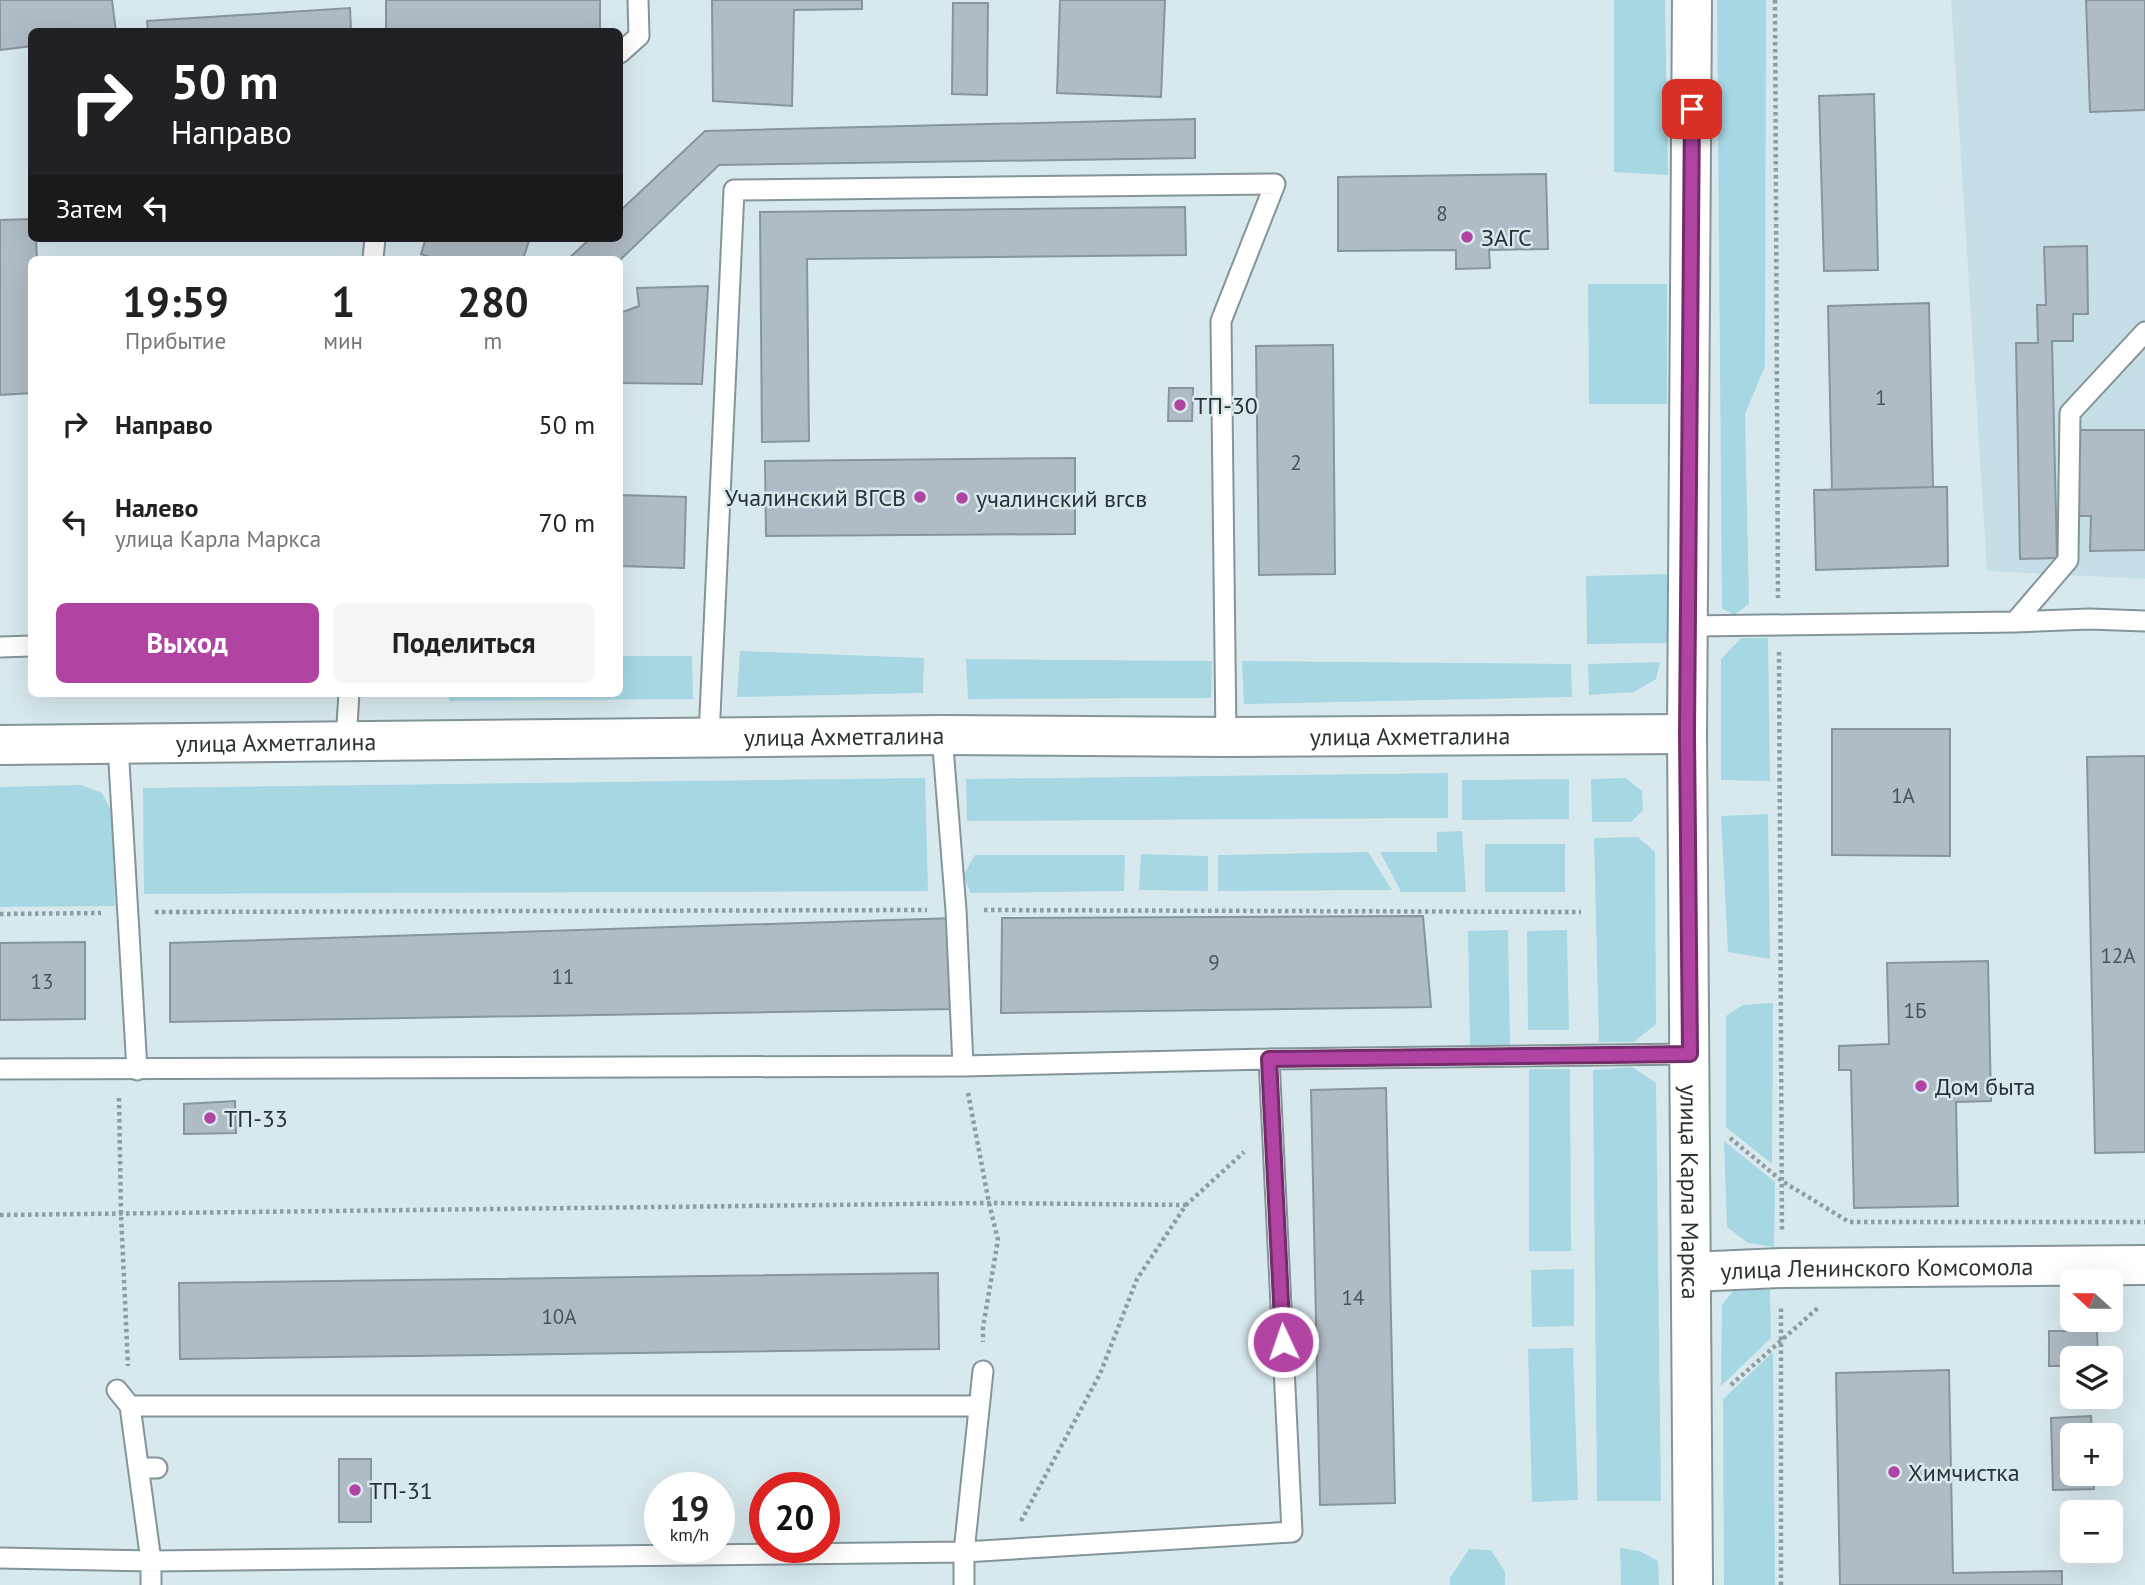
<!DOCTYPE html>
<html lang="ru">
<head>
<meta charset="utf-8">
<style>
	:root { --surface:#fff; --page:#f6f6f6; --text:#222; --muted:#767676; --accent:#b144a3 }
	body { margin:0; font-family:"PT Sans",sans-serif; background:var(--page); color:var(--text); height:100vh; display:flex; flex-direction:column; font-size:26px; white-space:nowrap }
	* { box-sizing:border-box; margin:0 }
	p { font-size:23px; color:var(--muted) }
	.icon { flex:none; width:38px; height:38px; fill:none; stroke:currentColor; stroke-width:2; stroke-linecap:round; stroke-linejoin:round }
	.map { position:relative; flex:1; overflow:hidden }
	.sheet { position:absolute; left:28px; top:256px; width:595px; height:441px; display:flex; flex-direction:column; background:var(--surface); border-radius:10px; box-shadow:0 7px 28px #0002 }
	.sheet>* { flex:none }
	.top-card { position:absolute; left:28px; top:28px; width:595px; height:214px; border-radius:10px; box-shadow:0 7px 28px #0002; background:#202124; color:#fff; overflow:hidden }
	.needle { width:46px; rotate:291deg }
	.buttons { position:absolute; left:2060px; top:1269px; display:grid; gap:14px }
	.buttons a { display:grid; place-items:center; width:63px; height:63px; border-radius:10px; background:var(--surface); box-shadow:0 7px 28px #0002; font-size:35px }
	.speed { position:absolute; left:644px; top:1472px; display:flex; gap:14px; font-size:35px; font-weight:700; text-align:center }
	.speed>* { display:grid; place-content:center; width:91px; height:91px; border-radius:50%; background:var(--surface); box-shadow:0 7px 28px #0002; line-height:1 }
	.speed small { font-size:18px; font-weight:400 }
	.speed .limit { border:10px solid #d22; background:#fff; color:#111 }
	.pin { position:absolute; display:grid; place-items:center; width:60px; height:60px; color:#fff; margin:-30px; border-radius:14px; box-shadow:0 4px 10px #0006 }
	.me { position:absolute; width:77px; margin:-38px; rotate:357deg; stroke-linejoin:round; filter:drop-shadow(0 0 5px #0008) }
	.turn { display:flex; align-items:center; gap:24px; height:147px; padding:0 28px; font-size:32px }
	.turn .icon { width:91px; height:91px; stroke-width:2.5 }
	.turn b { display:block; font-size:49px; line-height:60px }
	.then { display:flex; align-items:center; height:66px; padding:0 28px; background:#0003; gap:14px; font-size:26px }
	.eta { display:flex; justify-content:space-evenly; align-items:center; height:119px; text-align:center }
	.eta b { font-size:42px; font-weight:600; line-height:49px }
	.primary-button { display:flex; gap:14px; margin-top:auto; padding:14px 28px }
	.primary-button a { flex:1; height:80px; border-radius:10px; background:var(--accent); color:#fff; font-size:28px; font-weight:600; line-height:80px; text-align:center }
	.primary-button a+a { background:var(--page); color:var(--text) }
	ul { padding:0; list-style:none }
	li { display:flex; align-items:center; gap:21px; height:98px; padding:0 28px }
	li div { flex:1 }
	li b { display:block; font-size:26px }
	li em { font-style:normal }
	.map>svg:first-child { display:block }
	.built { fill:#c6dfe7 }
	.green { fill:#a8d7e4 }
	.building { fill:#afbbc5; stroke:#88949e; stroke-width:2 }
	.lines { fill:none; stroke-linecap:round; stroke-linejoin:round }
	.service-casing { stroke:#849599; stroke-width:23 }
	.tertiary-casing { stroke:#849599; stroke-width:42 }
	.secondary-casing { stroke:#849599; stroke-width:42 }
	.path { stroke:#8f9ca0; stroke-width:4.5; stroke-dasharray:3.5 3.5; stroke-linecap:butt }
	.service { stroke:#fff; stroke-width:19 }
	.tertiary { stroke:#fff; stroke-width:38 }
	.secondary { stroke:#fff; stroke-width:38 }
	.route-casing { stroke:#732c6a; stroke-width:18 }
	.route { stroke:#b144a3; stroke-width:12 }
	.poi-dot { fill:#b144a3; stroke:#d8e9ee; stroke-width:2.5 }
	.labels { text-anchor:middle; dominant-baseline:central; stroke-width:5; stroke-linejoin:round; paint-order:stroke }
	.number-label { font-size:21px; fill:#4c5458 }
	.poi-label { font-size:24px; fill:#2b3234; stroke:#d8e9ee; text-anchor:start }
	.street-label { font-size:24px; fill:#2b3234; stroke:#d8e9ee }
</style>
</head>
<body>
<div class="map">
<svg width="2145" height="1585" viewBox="0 0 2145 1585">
	<rect width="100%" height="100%" fill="#d8e9ee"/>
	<!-- built -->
	<path class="built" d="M1951,0h194v579l-158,-8z"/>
	<!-- green -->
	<path class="green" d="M1614,0h51l3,175 -54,-3z
		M1717,0h49l-1,366 -20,48 4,190 -15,11 -12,-7z
		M1588,284h79v120h-78z
		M1667,574l1,69 -81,1 -1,-68z
		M1741,638h27l2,143 -49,-1v-121z
		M740,651l184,7 -1,35 -186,4z
		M620,656h72l1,43 -244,2v-8h171z
		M966,659l246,2 -1,37 -243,1z
		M1242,661l329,3 1,33 -328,7z
		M1660,662l-4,17 -22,13 -45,3 -1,-31z
		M1448,773v45l-481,3 -1,-42z
		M925,778l3,113 -784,3 -1,-106z
		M1626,778l16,13 1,19 -12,12h-39l-1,-43z
		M1569,779v40l-107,1v-40z
		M81,785l21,8 10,19 3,94 -115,1v-120z
		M1768,814l2,145 -42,-7 -7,-136z
		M1462,831l4,61h-65l-21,-40h57v-20z
		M1638,837l17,15 1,172 -22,18h-35l-5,-204z
		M1485,844h80v48h-80z
		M1368,852l24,38 -174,1v-36z
		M1141,854l67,2v35l-69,-1z
		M975,855h150l-1,36 -153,2 -8,-17z
		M1508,930l2,115 -40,1 -2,-115z
		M1567,930l2,100h-41l-1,-99z
		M1773,1003l-1,161 -46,-37v-111l17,-11z
		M1632,1067l24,16 5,418h-64l-4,-431z
		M1529,1069h41l1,182h-42z
		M1724,1141l51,41 -1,65 -26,-4 -21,-16z
		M1574,1269v57l-42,1 -1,-57z
		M1770,1289l1,49 -50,48 1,-81 11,-14z
		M1573,1348l5,152 -46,2 -4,-153z
		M1773,1352l2,233h-51l-1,-186z
		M1620,1548l20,3 18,10 1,24h-38z
		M1469,1549l22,1 14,22v13h-55v-7z"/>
	<!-- building -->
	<path class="building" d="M0,0h112l4,32h-84v14l-32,4z
		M386,0h214v32h-214z
		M712,0h150v9l-68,1 -2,96 -79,-5z
		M1060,0h105l-4,97 -104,-4z
		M2086,0h59v110l-55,2z
		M953,3h35l-1,92 -35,-1z
		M350,8l1,24h-203l-1,-11z
		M1874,94l4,176 -54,1 -5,-175z
		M1195,119v39l-476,7 -99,95 -52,-1 23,-21h29v-27l85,-80z
		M1546,174l2,75 -59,1 1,18 -34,1v-19l-118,1v-74z
		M1185,207l1,48 -379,4 2,182 -47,1 -2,-230z
		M32,219v19h4l1,21h-5v134l-32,2v-175z
		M426,238h104l-7,21h-87l-15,-5z
		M2087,246l1,68h-15v27h-21l5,217 -37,1 -4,-216h22l-1,-38h9l-2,-58z
		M708,286l-6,98 -82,-1v-70l19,-7 -2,-18z
		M1929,303l4,184 -101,3 -4,-184z
		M1333,345l2,229 -76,1 -3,-229z
		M1169,388h24l-1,33h-24z
		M2077,430h68v120l-55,1 1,-35h-14z
		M1075,458v76l-309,2 -1,-75z
		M1933,487h14l1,79 -132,4 -2,-80z
		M620,495l66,2 -2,71 -64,-2z
		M1832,729h118v127l-118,-1z
		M2145,756v396l-50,1 -8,-396z
		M1423,916l8,91 -430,6 1,-95z
		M955,918l-1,91 -784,13v-79z
		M85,942v77l-85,1v-77z
		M1988,961l3,140 -35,1 2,104 -104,2 -3,-138h-12v-24l50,-2 -2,-81z
		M1386,1088l9,415 -75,2 -9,-415z
		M235,1101l1,32 -52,1v-30z
		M938,1273l1,76 -759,10 -1,-76z
		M2049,1331h48l1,27h-26v8h-23z
		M1949,1370l4,203 109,-2v14h-222l-4,-212z
		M2091,1416l1,19h-20v39h21l1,15 -41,1 -2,-72z
		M339,1459h32v63h-32z"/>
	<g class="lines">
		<!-- service casing -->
		<g class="service-casing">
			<path id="service" d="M620,53l19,-17 -1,-36
				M373,259l2,-21
				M2015,622l74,-3 56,2
				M1688,626l327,-4 53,-62 2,-147 75,-81
				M0,647l32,-1
				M942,735l14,175 7,156
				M709,737l25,-547 541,-6 -54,137 5,416
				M346,741l3,-48
				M118,745l19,325
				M0,1069l963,-3 306,-7 421,-5
				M117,1390l13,16 21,155v24
				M130,1406h849
				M139,1468h18
				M0,1558l151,3 813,-9 328,-20 -23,-473
				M964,1585v-33l19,-181"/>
		</g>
		<!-- tertiary casing -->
		<g class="tertiary-casing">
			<g id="tertiary">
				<path id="s1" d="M1691,1272l91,-4 363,-3"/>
			</g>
		</g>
		<!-- secondary casing -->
		<g class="secondary-casing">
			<g id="secondary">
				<path id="s2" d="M1692,0l-5,734 6,851"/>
				<path id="s3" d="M0,745l942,-10 284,2 461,-3"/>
			</g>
		</g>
		<!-- path -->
		<path class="path" d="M1775,0l3,598
			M1779,652l3,579
			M984,910l597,2
			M155,912l772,-2
			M0,914l101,-1
			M968,1093l21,110 9,37 -15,87v15
			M119,1098l2,116 7,152
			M1730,1138l52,43 67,41h296
			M0,1215l989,-12 197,2
			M1731,1385l88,-78
			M1021,1521l79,-147 37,-95 49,-74 58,-53
			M1781,1585v-279"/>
		<!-- service -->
		<use href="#service" class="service"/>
		<!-- tertiary -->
		<use href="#tertiary" class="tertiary"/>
		<!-- secondary -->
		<use href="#secondary" class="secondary"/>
	</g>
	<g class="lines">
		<!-- route casing -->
		<g class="route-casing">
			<path id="route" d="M1283,1342l-14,-283 421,-5 -3,-320 5,-625"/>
		</g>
		<!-- route -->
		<use href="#route" class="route"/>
	</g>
	<!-- markers -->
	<g class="poi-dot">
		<circle cx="1467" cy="237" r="7"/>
		<circle cx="1180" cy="405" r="7"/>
		<circle cx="920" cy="497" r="7"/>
		<circle cx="962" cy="498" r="7"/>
		<circle cx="1921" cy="1086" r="7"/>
		<circle cx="210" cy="1118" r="7"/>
		<circle cx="1894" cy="1472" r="7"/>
		<circle cx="355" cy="1490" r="7"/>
	</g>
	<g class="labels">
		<!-- number labels -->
		<g class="number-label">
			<text x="1442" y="213">8</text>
			<text x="1881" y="397">1</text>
			<text x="1296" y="462">2</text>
			<text x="1903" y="795">1А</text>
			<text x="2118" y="955">12А</text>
			<text x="1214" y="962">9</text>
			<text x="563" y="976">11</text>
			<text x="42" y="981">13</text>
			<text x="1915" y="1010">1Б</text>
			<text x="1353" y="1297">14</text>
			<text x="559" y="1316">10А</text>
		</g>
		<!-- poi labels -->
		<g class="poi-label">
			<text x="1481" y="237">ЗАГС</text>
			<text x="1194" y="405">ТП-30</text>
			<text x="906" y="497" text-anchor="end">Учалинский ВГСВ</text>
			<text x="976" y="498">учалинский вгсв</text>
			<text x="1935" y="1086">Дом быта</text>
			<text x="224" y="1118">ТП-33</text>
			<text x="1908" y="1472">Химчистка</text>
			<text x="369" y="1490">ТП-31</text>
		</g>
		<!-- street labels -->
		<g class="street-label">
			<text stroke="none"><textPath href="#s3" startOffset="844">улица Ахметгалина</textPath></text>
			<text stroke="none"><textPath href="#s3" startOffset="1410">улица Ахметгалина</textPath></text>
			<text stroke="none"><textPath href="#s3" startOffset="276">улица Ахметгалина</textPath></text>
			<text stroke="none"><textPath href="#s2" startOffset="1192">улица Карла Маркса</textPath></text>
			<text stroke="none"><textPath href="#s1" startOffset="186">улица Ленинского Комсомола</textPath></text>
		</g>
	</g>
</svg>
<div class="buttons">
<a><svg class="needle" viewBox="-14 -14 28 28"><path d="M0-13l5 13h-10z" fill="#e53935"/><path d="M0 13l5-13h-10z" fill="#767676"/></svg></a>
<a><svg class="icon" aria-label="layers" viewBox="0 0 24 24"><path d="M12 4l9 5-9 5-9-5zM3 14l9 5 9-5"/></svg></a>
<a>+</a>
<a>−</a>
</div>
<div class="speed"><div>19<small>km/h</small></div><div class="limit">20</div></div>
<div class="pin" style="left:1692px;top:109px;background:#d93025"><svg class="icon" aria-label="arrive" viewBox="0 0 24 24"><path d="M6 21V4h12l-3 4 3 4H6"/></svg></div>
<svg class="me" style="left:1283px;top:1342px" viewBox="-20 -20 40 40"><circle r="17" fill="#b144a3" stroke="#fff" stroke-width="3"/><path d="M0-11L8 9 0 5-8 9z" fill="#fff"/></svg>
<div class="top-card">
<div class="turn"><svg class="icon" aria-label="right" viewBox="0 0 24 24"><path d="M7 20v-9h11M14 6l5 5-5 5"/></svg><div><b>50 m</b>Направо</div></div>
<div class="then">Затем<svg class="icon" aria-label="left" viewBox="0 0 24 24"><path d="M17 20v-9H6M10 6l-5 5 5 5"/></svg></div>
</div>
<section class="sheet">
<div class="eta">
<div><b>19:59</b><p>Прибытие</p></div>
<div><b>1</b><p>мин</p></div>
<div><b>280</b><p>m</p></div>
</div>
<ul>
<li><svg class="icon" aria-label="right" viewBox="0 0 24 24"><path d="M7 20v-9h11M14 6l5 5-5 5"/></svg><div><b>Направо</b></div><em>50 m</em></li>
<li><svg class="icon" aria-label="left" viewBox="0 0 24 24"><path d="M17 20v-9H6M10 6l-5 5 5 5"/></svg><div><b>Налево</b><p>улица Карла Маркса</p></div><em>70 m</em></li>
</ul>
<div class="primary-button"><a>Выход</a><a>Поделиться</a></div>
</section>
</div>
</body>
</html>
